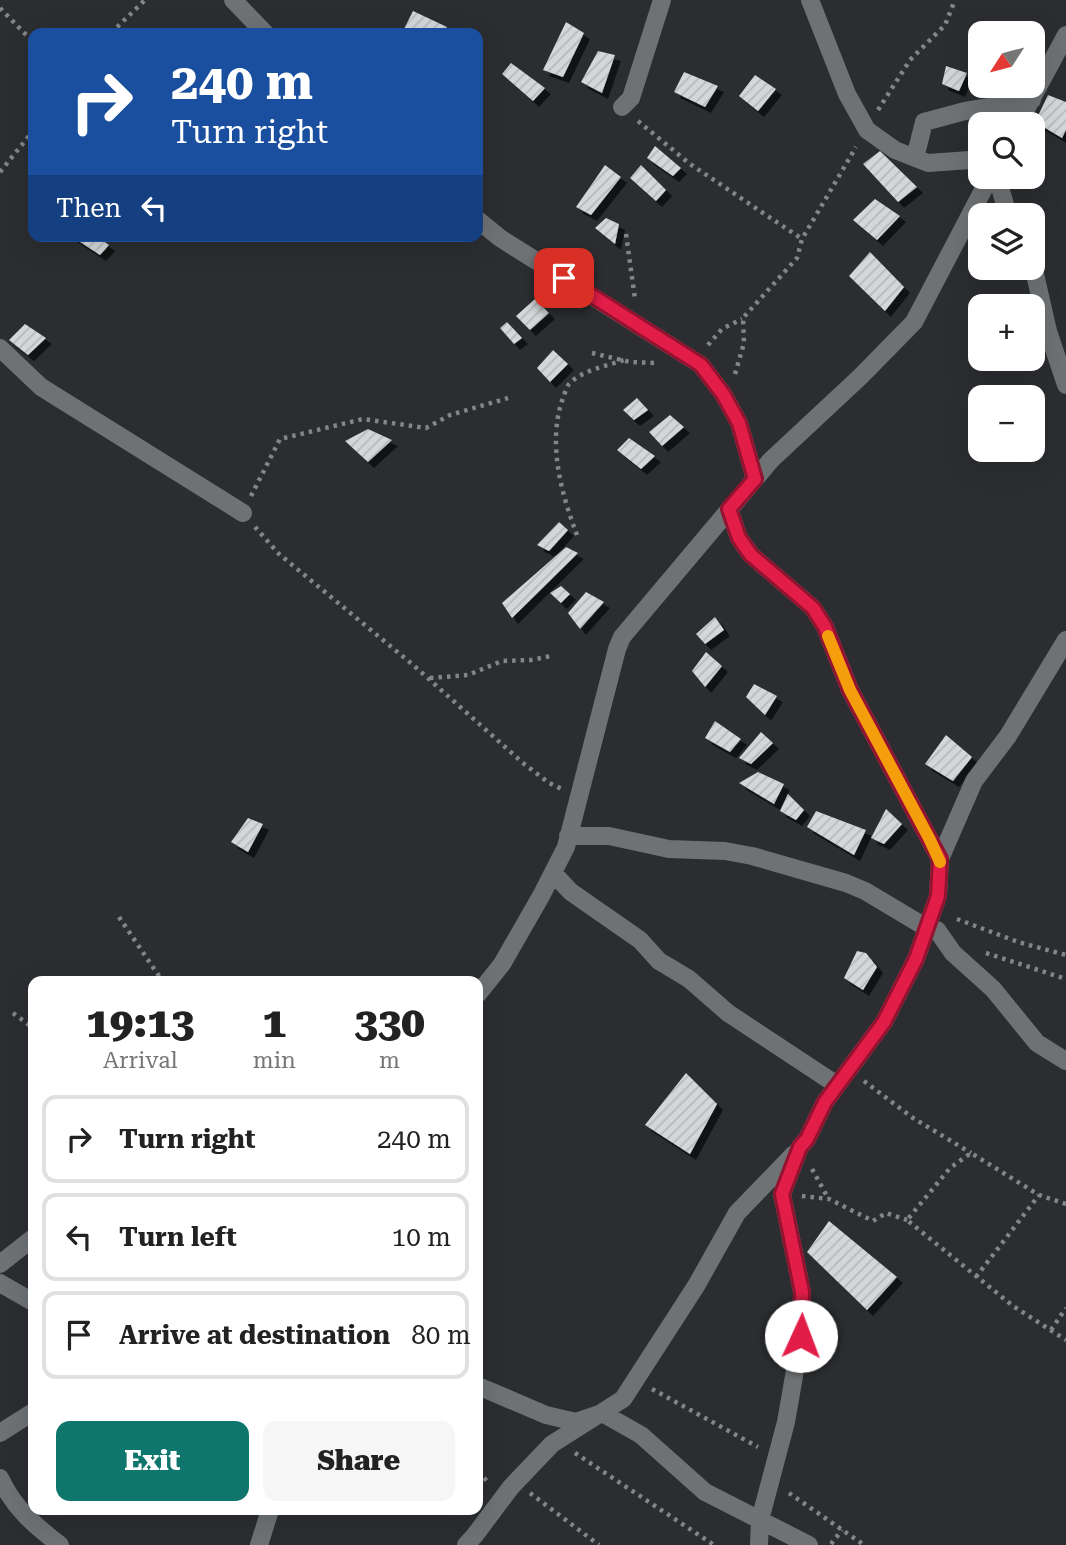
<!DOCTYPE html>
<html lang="en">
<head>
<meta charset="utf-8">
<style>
	:root { --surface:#fff; --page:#f6f6f6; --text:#222; --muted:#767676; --line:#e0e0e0; --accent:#0f766e }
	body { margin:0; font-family:"Roboto Serif",serif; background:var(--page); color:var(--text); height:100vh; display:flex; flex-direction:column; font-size:26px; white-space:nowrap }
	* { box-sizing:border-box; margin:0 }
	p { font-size:23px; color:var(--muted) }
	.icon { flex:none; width:38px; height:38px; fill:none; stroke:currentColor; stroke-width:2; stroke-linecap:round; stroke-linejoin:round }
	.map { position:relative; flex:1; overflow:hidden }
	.panel { position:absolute; left:28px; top:976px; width:455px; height:539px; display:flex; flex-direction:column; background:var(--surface); border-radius:14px; box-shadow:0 7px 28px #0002 }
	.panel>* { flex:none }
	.banner { position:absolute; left:28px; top:28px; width:455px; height:214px; border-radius:14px; box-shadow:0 7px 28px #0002; background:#1a4fa0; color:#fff; overflow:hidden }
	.needle { width:46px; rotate:234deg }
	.buttons { position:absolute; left:968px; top:21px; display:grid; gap:14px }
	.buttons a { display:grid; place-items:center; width:77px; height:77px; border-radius:14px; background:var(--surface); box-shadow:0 7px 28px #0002; font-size:35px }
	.pin { position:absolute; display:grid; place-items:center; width:60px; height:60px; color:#fff; margin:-30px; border-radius:14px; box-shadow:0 4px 10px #0006 }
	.me { position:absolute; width:77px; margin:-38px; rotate:2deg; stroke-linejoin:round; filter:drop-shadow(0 0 5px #0008) }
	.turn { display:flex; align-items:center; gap:24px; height:147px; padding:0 28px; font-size:32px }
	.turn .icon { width:91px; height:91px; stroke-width:2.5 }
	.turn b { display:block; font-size:49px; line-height:60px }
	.then { display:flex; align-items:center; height:66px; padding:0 28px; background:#0003; gap:14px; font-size:26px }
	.eta { display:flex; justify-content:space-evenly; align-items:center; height:119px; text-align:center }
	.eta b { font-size:42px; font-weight:800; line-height:49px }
	.action { display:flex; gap:14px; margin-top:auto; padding:14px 28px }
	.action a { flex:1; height:80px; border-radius:14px; background:var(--accent); color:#fff; font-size:28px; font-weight:800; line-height:80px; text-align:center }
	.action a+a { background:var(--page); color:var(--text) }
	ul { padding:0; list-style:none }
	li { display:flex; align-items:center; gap:21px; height:88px; margin:0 14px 10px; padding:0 14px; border:4px solid var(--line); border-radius:14px }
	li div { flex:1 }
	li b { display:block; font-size:26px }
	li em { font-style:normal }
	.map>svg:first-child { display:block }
	.building { fill:url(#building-hatch); filter:url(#shadow) }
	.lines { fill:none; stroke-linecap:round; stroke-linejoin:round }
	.path { stroke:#838587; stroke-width:4.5; stroke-dasharray:3.5 5; stroke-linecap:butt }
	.minor { stroke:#6f7275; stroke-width:18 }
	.route-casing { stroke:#92132f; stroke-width:18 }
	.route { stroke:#e11d48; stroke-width:12 }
	.slow { stroke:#f59e0b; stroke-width:12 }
</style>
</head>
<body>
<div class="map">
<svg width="1066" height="1545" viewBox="0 0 1066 1545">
	<defs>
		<pattern id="building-hatch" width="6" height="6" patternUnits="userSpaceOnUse" patternTransform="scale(1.75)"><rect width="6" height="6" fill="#d3d7d9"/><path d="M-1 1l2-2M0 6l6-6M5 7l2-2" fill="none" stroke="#b5b9ba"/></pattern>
		<filter id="shadow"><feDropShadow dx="6" dy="6" stdDeviation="0" flood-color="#0009"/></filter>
	</defs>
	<rect width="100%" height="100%" fill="#2b2d30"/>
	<!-- building -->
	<path class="building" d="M413,11l34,16 -3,6h-42z
		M566,22l18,11 -21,44 -20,-7z
		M598,51l17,4 -13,38 -21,-11z
		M511,63l34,25 -12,13 -31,-27z
		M946,66l21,7 -8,18 -17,-7z
		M684,72l34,14 -13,21 -31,-15z
		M755,75l21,14 -18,22 -19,-15z
		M1048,95l18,7v28l-4,8 -27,-16z
		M655,146l26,22 -8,8 -26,-18z
		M880,151l37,36 -19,15 -35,-38z
		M605,165l16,12 -30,38 -15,-8z
		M641,165l25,25 -10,11 -26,-23z
		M875,199l25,17 -23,24 -24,-20z
		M606,218l13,6 -4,20 -20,-16z
		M71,236h25l13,9 -9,10z
		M870,252l34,35 -19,24 -36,-35z
		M535,299l14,14 -19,17 -14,-14z
		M507,322l15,16 -8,6 -14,-16z
		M25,324l21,14 -18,17 -19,-15z
		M553,350l15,14 -18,18 -13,-14z
		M637,398l11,12 -14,10 -11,-10z
		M670,415l14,12 -22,19 -13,-14z
		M368,429l24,11 -24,22 -23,-21z
		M629,438l26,18 -14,13 -24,-19z
		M559,522l9,8 -19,21 -12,-6z
		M566,547l12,6 -66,65 -10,-15z
		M561,586l9,8 -9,9 -11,-10z
		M586,592l18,10 -24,27 -12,-16z
		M715,617l9,13 -19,14 -9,-10z
		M706,652l16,14 -17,21 -13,-16z
		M754,684l23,12 -12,19 -19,-18z
		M715,721l26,18 -11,13 -25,-14z
		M761,732l12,11 -22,21 -12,-6z
		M946,735l26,22 -19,24 -28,-17z
		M758,772l26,12 -10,20 -35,-21z
		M788,794l16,16 -8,10 -16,-9z
		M886,809l16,15 -18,20 -13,-6z
		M816,811l50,19 -12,25 -47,-28z
		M248,818l15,6 -15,28 -17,-10z
		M857,951l9,2 11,14 -14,23 -19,-12z
		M686,1073l31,31 -27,50 -45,-29z
		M829,1221l68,56 -30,33 -60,-58z"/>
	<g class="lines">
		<!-- path -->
		<path class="path" d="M0,8l33,34
			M111,33l34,-33
			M878,110l32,-50 35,-35 10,-25
			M638,121l52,43 112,75
			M0,172l33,-41
			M626,234l9,65
			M708,345l14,-16 20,-10
			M592,353l38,9 27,1
			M735,374l9,-31 -1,-25 54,-60 5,-19 54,-92
			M251,496l29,-57 83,-20 63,9 24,-13 58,-17
			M255,527l24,27 133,110 111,99 26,20 13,6
			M577,535c-16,-42 -30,-93 -14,-137 2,-4 3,-11 6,-14 13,-14 38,-18 55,-24
			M430,678l38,-3 34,-14 29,-1 20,-4
			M119,917l44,65
			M957,919l61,23 48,13
			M986,953l80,26
			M13,1013l20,15
			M864,1081l49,37 58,35
			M812,1169l16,29
			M802,1196l27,3 44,22 13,-8 21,7
			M1066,1204l-27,-9 -68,-42 -21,15 -43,52 106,86 53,34
			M976,1277l63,-82
			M1051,1330l15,-22
			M652,1389l106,58
			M575,1453l139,92
			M478,1472l12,12
			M530,1493l69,52
			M789,1493l75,52
			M831,1544l11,-14"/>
		<!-- minor -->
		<path class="minor" d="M233,0l32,33
			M810,0l37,94 20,36 28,20 33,13 42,-3 10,3
			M622,107l9,-9 31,-98
			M1018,124l48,-89
			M915,158l9,-36 41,-11 67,-11
			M997,177l11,38
			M478,220l22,18 201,127 22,29 16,29 16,56
			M1032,261l16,70 18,54
			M0,348l41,39 202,126
			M729,509l10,29 12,17 62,53 12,19 25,63 90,169 -2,37 -22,63 -32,63 -59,80 -18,37 -7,8 -18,47 20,98 -1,44 -15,86 -26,98 -1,25
			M568,836h41l60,13 56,2 27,5 94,27 19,8 62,37 10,2 16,23 40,36 44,54 29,18
			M940,859l34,-78 34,-45 58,-96
			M553,873l18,19 69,48 19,21 30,18 39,34 109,72
			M478,994l24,-30 39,-68 25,-49 51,-198 5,-12 149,-177 89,-83 54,-55 76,-145
			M0,1264l33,-26
			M0,1283l33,19
			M478,1386l68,29 30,7 26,-9 39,22 64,57 104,53
			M0,1433l33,-21
			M0,1478c14,30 34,47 60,67
			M259,1545l11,-35
			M466,1545l9,-10 36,-48 41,-43 71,-45 73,-113 41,-73 57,-59"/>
	</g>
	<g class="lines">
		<!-- route casing -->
		<g class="route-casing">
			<path id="route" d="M564,278l137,87 22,29 16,29 16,56 -26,30 10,29 12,17 62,53 12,19 25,63 90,169 -2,37 -22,63 -32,63 -59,80 -18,37 -7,8 -18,47 20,98 -1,44"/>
		</g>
		<!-- route -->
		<use href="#route" class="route"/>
		<!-- slow -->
		<path class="slow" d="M828,636l22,54 79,148 11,24"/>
	</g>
</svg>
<div class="buttons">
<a><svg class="needle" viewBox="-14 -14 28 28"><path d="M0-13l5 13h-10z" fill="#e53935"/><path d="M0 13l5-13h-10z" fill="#767676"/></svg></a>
<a><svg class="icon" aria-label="search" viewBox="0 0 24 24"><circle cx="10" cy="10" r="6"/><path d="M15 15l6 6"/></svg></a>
<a><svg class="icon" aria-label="layers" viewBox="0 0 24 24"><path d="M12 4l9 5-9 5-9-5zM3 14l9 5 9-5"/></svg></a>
<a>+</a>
<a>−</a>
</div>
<div class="pin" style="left:564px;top:278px;background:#d93025"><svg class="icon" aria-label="arrive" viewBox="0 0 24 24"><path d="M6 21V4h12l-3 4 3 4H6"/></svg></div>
<svg class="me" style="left:801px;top:1336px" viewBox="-20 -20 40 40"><circle r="19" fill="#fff"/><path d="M0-13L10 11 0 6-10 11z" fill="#e11d48"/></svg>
<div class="banner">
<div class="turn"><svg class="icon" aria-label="right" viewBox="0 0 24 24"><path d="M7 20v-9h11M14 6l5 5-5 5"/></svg><div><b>240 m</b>Turn right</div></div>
<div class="then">Then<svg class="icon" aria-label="left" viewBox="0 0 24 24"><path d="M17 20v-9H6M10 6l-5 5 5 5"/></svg></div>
</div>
<section class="panel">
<div class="eta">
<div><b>19:13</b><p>Arrival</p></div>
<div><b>1</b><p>min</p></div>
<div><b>330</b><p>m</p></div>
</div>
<ul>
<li><svg class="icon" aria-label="right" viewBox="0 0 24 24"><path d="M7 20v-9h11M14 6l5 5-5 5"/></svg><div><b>Turn right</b></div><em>240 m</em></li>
<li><svg class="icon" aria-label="left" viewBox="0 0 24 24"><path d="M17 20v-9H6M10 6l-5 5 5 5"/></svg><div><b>Turn left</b></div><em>10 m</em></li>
<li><svg class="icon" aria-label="arrive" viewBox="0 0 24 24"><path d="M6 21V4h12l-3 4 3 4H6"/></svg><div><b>Arrive at destination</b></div><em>80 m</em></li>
</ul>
<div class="action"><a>Exit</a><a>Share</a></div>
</section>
</div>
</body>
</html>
